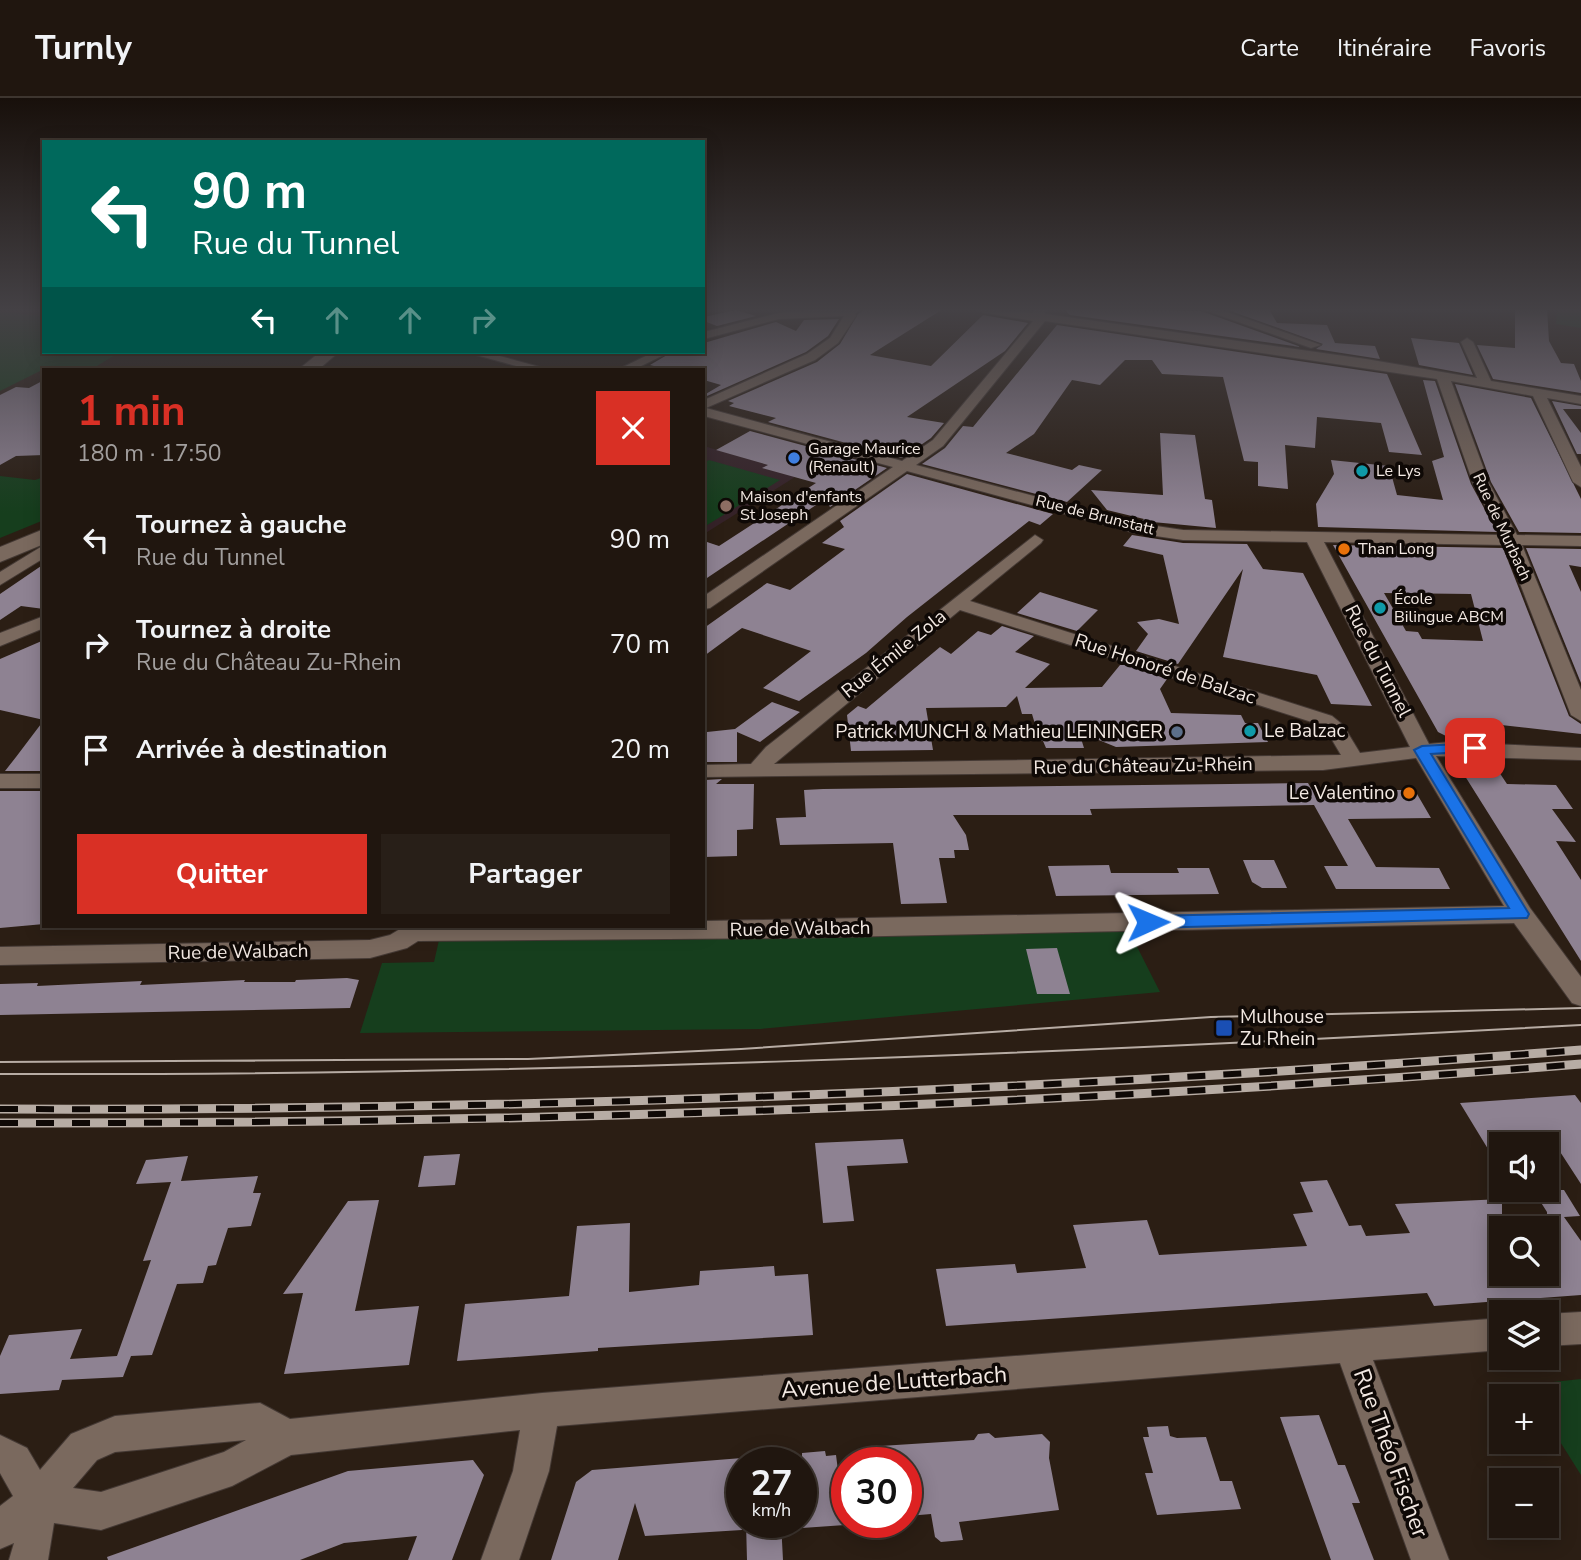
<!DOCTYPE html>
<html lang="fr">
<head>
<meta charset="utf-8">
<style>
	:root { --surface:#20160f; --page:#281f18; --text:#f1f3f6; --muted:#a29f9e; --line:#3d352f; --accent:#d93025 }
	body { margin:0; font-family:"Nunito Sans",sans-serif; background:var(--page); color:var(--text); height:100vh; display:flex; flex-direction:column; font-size:26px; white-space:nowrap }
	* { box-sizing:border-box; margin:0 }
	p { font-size:23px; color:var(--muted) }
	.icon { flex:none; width:38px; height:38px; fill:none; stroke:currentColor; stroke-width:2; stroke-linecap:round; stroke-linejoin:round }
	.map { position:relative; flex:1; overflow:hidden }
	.details { position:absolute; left:42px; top:270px; width:663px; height:560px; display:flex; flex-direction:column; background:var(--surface); border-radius:0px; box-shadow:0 4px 18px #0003,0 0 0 2px var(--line) }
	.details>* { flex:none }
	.guide { position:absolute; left:42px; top:42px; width:663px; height:214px; border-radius:0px; box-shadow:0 4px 18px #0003,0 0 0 2px var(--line); background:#00695c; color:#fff; overflow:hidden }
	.fabs { position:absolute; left:1489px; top:1034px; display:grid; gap:14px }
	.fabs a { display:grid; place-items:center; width:70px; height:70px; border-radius:0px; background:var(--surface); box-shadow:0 4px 18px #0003,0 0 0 2px var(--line); font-size:35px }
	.speed { position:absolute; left:726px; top:1349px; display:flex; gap:14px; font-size:35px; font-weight:700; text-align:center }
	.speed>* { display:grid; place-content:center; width:91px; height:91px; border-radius:50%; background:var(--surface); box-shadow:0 4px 18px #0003,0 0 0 2px var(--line); line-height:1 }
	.speed small { font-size:18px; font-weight:400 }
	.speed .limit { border:10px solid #d22; background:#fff; color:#111 }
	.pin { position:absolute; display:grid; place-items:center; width:60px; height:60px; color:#fff; margin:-30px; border-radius:14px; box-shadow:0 4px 10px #0006 }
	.me { position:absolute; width:77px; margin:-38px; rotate:89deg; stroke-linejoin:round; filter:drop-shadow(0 0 5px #0008) }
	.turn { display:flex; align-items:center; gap:24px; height:147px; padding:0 35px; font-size:32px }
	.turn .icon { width:91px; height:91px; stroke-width:2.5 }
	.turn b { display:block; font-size:49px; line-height:60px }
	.lanes { display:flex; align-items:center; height:66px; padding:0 35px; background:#0003; justify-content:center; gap:35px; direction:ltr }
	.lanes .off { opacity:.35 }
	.round { display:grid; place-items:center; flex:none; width:74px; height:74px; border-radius:0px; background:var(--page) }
	.summary { display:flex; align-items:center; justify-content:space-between; height:119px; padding:0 35px }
	h1 { font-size:42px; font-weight:700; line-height:52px; color:var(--accent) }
	.primary-button { display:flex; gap:14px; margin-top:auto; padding:14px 35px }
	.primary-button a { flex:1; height:80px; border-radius:0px; background:var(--accent); color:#fff; font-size:28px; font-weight:700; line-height:80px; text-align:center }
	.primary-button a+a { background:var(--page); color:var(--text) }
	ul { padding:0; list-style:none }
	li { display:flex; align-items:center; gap:21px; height:105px; padding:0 35px }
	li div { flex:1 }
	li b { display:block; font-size:26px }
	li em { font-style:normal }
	header { display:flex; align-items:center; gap:42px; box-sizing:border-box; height:98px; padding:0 35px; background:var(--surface); border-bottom:2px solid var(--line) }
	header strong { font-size:33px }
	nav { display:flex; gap:38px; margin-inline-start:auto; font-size:24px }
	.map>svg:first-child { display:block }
	.education { fill:#352228 }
	.green { fill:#163e1d }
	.building { fill:#8e8292; fill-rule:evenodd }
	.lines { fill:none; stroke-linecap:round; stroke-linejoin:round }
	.street-casing { stroke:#443934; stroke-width:2 }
	.secondary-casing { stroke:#443934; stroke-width:2 }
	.street { fill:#7a695e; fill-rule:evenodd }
	.secondary { fill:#7a695e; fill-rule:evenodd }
	.tram { stroke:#b7aca4; stroke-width:2 }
	.rail-casing { stroke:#b7aca4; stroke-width:9 }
	.rail { stroke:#0f0906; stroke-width:6; stroke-dasharray:18; stroke-linecap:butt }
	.route { fill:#1a73e8; stroke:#114b97; stroke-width:2 }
	.shop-dot { fill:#3f7fe0; stroke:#0f0906; stroke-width:2.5 }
	.culture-dot { fill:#0f9aa8; stroke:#0f0906; stroke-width:2.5 }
	.education-dot { fill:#8d6e63; stroke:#0f0906; stroke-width:2.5 }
	.food-dot { fill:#e8710a; stroke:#0f0906; stroke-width:2.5 }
	.service-dot { fill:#5c6f8a; stroke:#0f0906; stroke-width:2.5 }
	.transit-dot { fill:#1a4fb4; stroke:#0f0906; stroke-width:2.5 }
	.labels { text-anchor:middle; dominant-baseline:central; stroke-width:7; stroke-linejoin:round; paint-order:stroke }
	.far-poi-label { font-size:16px; fill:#f3e9e3; stroke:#0f0906; text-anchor:start }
	.far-street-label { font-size:16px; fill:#f3e9e3; stroke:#0f0906 }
	.street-label { font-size:19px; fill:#f3e9e3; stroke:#0f0906 }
	.poi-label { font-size:19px; fill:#f3e9e3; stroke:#0f0906; text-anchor:start }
	.near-street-label { font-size:23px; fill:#f3e9e3; stroke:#0f0906 }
</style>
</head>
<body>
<header>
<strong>Turnly</strong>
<nav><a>Carte</a><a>Itinéraire</a><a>Favoris</a></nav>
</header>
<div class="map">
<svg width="1581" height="1462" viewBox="0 0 1581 1462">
	<rect width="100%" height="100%" fill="#2b1e14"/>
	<!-- education -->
	<path class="education" d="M704,348l64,19 -5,3 32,9 -91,57z"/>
	<!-- green -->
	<path class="green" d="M1557,211h24v19l-25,-4z
		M0,214l44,4v36h76l-28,17 -42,-3 -50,25z
		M709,362l71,20 -76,47v-64z
		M0,378l35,4 9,-3v43l-44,18z
		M1127,829l33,65 -400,37 -400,4 22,-70 52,-1 5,-22z
		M1581,1281v96l-34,-54v-25h-15l-7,-11z"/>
	<!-- building -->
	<path class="building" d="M865,211h78l-73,46 61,11 52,-51 45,8 -23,28 -98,66 37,6 -13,15 -29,20 -134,-36 8,-4 -47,-12 5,-3 -6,-2 89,-39 23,-18 18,-30z
		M1064,211l137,2 100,36 -231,-32z
		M1225,211h44l8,14 50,2 8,18 40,3 5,13 -64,-10 7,-5z
		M1515,211h32l2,32 12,22 13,1 7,17v12l-88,-14 -16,-34 38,3z
		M736,212l20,6 -39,10 -13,-5v-4z
		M839,221l-11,17 -22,16 -99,44 -3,-1 17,-10 -17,-5v-11h-38l-16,-4 22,-13h32v-9l72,-21 20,9 8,-11z
		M1057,227l330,49 35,81 -33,-3 -8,-29 -64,-6 -2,31 -30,-3 3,44 -30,-3v-24l-14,-1 -21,-84 -61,-3 -10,-14h-27l-25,25 -28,-5 -38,54 -28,19 66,17 7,-5 23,5 -35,32 -145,-38 23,-16 18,-22 10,1z
		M1411,240l48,5 14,32 -54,-10z
		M44,282v75l-28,1 -16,9v-70l16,-8 13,1z
		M1423,282l12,1 36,103 26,48 -179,-5 -2,-23 18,-30 -3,-14 58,6 8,29 46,5 -11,-39 12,-4z
		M1455,286l76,14 50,101v34l-62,-1 -28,-50z
		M1552,303l29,5v3h-18l18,24v21h-4z
		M750,333l137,37 -57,39 -5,-8 -121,81v-39l15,5 97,-63 -54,-15 6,-3 -52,-15z
		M1160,335l35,2 10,64 7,1 4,28 -74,-7 2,-2 -37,-9 -16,-20 72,5z
		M907,376l146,40 -13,11 -11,-4 -122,96 -41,36 -67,48 -36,-13 48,-37 -69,-23 -38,28v-28l63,-45 23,7 55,-41 -23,-6 22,-16 -4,-6z
		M1132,437l51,8 64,1 16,25 40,4 69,133 -41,-2 -14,-29 -94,-18 20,-88 -65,95 -42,-13 12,-17 -11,-12 22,-3 20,5 -16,-69 -40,-9z
		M1333,447l170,3 66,168 12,8v10l-125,-14 -4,19 -14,-7zM1384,495l87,1 12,47 -61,-2 -4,-7 -12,-1z
		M1526,450l55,1v18l-12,-2 12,27v91z
		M44,466v45l-23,-3 -21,14v-26z
		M1040,494l58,18 -21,21 -60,-18z
		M1002,528l32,10 -19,16 35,12 -25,24 77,-1 18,-22h5l42,14 -7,10 11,24 70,2 4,8h13l10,19 -152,5 -37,-15 5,16h-38l-3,-7h-3l-8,-27h-10l-5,-18 -11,11 -80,1 7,42 -82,1 -4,-36 11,-9 8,3 74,-62 11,7 27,-23 13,4z
		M44,542v80l-44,-10v-51z
		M772,604l28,10 -40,30 -23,-10v30h-32l2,-30 28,-3z
		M44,622v51h-39l11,-14z
		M1465,661l26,1 16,24 49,1 17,24h-21l24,33 -20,-1 25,39v81l-123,-196z
		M722,681l-6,5h38l-1,45 -16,1v26l-33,1 1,-77z
		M1308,685l4,7h95l10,4 14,24 -83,1 28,48 63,1 11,21h-114l-12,-23h24l-34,-61 -224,4 2,6h-139l13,20 3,15h-15l1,8h-16l8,45 -46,1 -8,-61 -113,2 -4,-27 30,-1 -2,-27 19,-1z
		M0,693h44v133l-44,4z
		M1243,762h31l13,28h-25l-10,-6z
		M1109,767l2,8h68l-2,-5h32l10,26 -163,2 -8,-30z
		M1057,850l13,46h-33l-11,-45z
		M347,880l12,2 -9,28 -350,7v-31l38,-1 -1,3 105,-5 -2,4 105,-5 -1,2h51l1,-2z
		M1575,997l6,8v81l-26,-40h-53v28l-42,-69z
		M903,1041l5,24 -61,3 7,55 -31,2 -8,-80z
		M460,1056l-5,31 -37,2 6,-31z
		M188,1058l-7,25 77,-5 -5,17h8l-10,33 -23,2 -12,37 -8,1 -5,17 -26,1 -25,71 -21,1 -8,21 -61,3 -3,10 -59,4v-38l9,-21 73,-6 -12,30 47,-3 34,-96 -8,1 28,-79 -35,2 10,-24z
		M1327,1082l22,46 12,-1 5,11 44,-3 -15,-29 107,-5v75h45v-62l-14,-22h31l16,26 -16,1 17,24v54l-147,11 -7,-13 -481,33 -10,-57 79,-5 2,9 69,-5 -13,-43 44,-3 30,-2 12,35 148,-9 -14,-32 20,-2 -13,-30z
		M379,1102l-24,111 64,-5 -10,59 -125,9 19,-81 -20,1 65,-93z
		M630,1125l-1,69 70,-7 1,-14 74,-5 1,10 33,-2 5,61 -215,13v3l-141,10 8,-57 104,-8 8,-70z
		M1319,1317l19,50h7l15,38h-8l22,57h-43l-51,-143z
		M1168,1328l2,10 7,2 29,-1 14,44h12l9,28 -84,6 -12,-42h8l-10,-36h6l-2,-10z
		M989,1335l6,5 47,-4 8,8 -1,16 10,52 -100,12 4,18 -22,2 -6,-5 -4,-23 -23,2 -2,-53h-40l-1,-16 109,-7 4,-6z
		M825,1353l1,5 10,-1 9,70 -43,3v-75z
		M742,1360v72l-97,6 -10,-33 -17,57h-67l25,-78 16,-12z
		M473,1362l11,15 -32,85h-44l9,-24 -73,7 -44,17h-192l-1,-3 241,-86z
		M746,1424h35l2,38h-36z"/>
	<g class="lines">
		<!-- street casing -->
		<g class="street-casing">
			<path id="street" d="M824,211h39l-8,4 1,3 -18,27 -23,17 -109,48 196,53 31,-21 100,-119 -52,-9 -5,-3 57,4 1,-4h10l1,5 321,45 111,19 -16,-36 6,-4 6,4 18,39 90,15v8l-34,-6 34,69v20l-8,-5 -40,-86 -82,-15 38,102 28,52 64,1v10l-59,-1 59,145v31l-10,-6 -66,-170 -181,-3 105,202 20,-2 132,6v12l-145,-4 94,152 51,69v29l-9,-3 -58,-80 -724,15 -372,3 -11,7 -37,10 -370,7v-18l370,-7 20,-5 15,-9h299v-5l800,-15 -88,-148 -93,12 -619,7v-12l47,-1 15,-17 269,-212 8,5 -2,3 -71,58 362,115 11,9 17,28 50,-6 -103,-205 -124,-2 -48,-7 -228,-62 -197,137 -6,1v-13l189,-129 -189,-51v-16l103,-46 23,-16 14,-22 -65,3 -75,20v-7l75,-19zM1045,223l392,58 36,104 28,52 -318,-5 -47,-7 -220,-58 27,-19zM960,512l358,114 10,9 13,22 -567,9z
				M1202,211h16l103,36 -10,3z
				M465,254h20l62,17h-20z
				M654,254h16l-35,17h-16z
				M44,447v13l-44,27v-13z
				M44,518v12l-44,18v-13z
				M0,676h44v14h-44z
				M1581,1214v32l-34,2v-32z
				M1502,1220v32l-129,10 76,200h-38l-71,-197 -783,63 -8,45 -30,89h-38l32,-89 7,-41 -229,25 -59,31 -131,44 -47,-7 -6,37h-39l5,-17 -14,6v-43l13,-10 -13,-23v-38l27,13 13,22 31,-36 44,-18 145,-13 30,16 252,-26zM246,1342l-22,12 -123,40 -28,-4 24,-28 18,-8z"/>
		</g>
		<!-- secondary casing -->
		<g class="secondary-casing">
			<path id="secondary" d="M320,254h19l-20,17h-20z
				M44,431v15l-44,18v-15z"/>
		</g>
		<!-- street -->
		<use href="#street" class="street"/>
		<!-- secondary -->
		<use href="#secondary" class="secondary"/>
		<!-- tram -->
		<path class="tram" d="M0,964l528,-3 213,-10 470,-32 370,-9
			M0,976c528,2 1054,-20 1581,-49"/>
		<!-- rail casing -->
		<g class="rail-casing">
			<path id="rail" d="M0,1011c528,2 1054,-18 1581,-59
				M0,1025c528,1 1054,-17 1581,-59"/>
		</g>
		<!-- rail -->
		<use href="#rail" class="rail"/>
	</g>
	<!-- sky -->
	<linearGradient id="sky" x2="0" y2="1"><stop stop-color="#18100b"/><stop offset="0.51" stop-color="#444145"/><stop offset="1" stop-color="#444145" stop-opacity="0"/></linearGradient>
	<rect width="1581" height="415" fill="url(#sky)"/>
	<!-- route -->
	<path class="route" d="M1475,645l5,1v7l-49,3 98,160 -2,4 -379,10 -9,-6 9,-6 361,-8 -95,-158 8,-4z"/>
	<!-- markers -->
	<circle class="shop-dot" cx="794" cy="360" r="7"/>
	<g class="culture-dot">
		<circle cx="1362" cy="373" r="7"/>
		<circle cx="1380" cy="510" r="7"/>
		<circle cx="1250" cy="633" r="7"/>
	</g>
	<circle class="education-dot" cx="726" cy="408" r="7"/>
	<g class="food-dot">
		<circle cx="1344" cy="451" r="7"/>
		<circle cx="1409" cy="695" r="7"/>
	</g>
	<circle class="service-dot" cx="1177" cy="634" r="7"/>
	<rect class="transit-dot" x="1215" y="921" width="18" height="18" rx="3.5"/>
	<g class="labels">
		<!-- far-poi labels -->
		<g class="far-poi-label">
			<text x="808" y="351">Garage Maurice<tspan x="808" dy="18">(Renault)</tspan></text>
			<text x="1376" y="373">Le Lys</text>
			<text x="740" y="399">Maison d'enfants<tspan x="740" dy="18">St Joseph</tspan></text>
			<text x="1358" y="451">Than Long</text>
			<text x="1394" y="501">École<tspan x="1394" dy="18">Bilingue ABCM</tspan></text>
		</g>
		<!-- far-street labels -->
		<g class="far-street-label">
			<text transform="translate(1095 417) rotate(14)">Rue de Brunstatt</text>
			<text transform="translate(1502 429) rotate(65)">Rue de Murbach</text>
		</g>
		<!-- street labels -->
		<g class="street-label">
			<text transform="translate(894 556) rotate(-39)">Rue Émile Zola</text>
			<text transform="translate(1378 563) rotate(63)">Rue du Tunnel</text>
			<text transform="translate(1165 571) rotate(18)">Rue Honoré de Balzac</text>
			<text transform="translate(1143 668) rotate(-1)">Rue du Château Zu-Rhein</text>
			<text transform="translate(800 831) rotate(-1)">Rue de Walbach</text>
			<text transform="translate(238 854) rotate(-1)">Rue de Walbach</text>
		</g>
		<!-- poi labels -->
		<g class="poi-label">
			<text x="1264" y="633">Le Balzac</text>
			<text x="1163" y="634" text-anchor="end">Patrick MUNCH &amp; Mathieu LEININGER</text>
			<text x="1395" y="695" text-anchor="end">Le Valentino</text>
			<text x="1240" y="919">Mulhouse<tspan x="1240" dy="22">Zu Rhein</tspan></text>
		</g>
		<!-- near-street labels -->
		<g class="near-street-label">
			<text transform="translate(894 1284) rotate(-4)">Avenue de Lutterbach</text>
			<text transform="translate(1391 1355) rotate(70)">Rue Théo Fischer</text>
		</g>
	</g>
</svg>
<div class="fabs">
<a><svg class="icon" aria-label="sound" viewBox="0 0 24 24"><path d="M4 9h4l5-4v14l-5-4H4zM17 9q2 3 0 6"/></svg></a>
<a><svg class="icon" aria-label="search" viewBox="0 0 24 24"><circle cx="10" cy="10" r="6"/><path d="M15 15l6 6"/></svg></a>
<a><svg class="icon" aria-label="layers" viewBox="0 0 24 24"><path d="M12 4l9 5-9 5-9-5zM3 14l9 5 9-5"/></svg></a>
<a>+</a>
<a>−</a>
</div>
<div class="speed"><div>27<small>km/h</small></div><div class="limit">30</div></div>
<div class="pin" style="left:1475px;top:650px;background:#d93025"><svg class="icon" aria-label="arrive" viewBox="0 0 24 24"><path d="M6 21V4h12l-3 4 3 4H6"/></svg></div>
<svg class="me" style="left:1148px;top:824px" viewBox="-20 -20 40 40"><path d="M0-17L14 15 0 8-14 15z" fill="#1a73e8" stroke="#fff" stroke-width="4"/></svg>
<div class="guide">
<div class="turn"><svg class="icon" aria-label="left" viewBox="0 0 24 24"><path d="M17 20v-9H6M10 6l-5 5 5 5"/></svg><div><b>90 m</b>Rue du Tunnel</div></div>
<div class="lanes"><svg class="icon" aria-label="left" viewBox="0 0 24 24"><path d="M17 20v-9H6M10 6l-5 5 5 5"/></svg><svg class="icon off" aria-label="ahead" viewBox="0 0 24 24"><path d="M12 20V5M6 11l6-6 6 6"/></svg><svg class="icon off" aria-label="ahead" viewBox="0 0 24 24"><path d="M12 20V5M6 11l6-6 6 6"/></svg><svg class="icon off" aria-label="right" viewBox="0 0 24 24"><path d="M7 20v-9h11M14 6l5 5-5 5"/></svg></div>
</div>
<section class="details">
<div class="summary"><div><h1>1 min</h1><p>180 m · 17:50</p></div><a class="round" style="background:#d93025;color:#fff"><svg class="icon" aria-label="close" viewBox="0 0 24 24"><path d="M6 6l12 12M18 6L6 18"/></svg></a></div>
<ul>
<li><svg class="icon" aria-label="left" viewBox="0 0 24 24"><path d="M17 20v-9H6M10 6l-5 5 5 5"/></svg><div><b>Tournez à gauche</b><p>Rue du Tunnel</p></div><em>90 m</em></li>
<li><svg class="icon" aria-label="right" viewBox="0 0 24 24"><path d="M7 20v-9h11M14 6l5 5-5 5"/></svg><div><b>Tournez à droite</b><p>Rue du Château Zu-Rhein</p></div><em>70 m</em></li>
<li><svg class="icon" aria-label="arrive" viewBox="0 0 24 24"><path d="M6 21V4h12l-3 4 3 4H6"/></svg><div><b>Arrivée à destination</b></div><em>20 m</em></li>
</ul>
<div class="primary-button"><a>Quitter</a><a>Partager</a></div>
</section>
</div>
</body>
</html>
